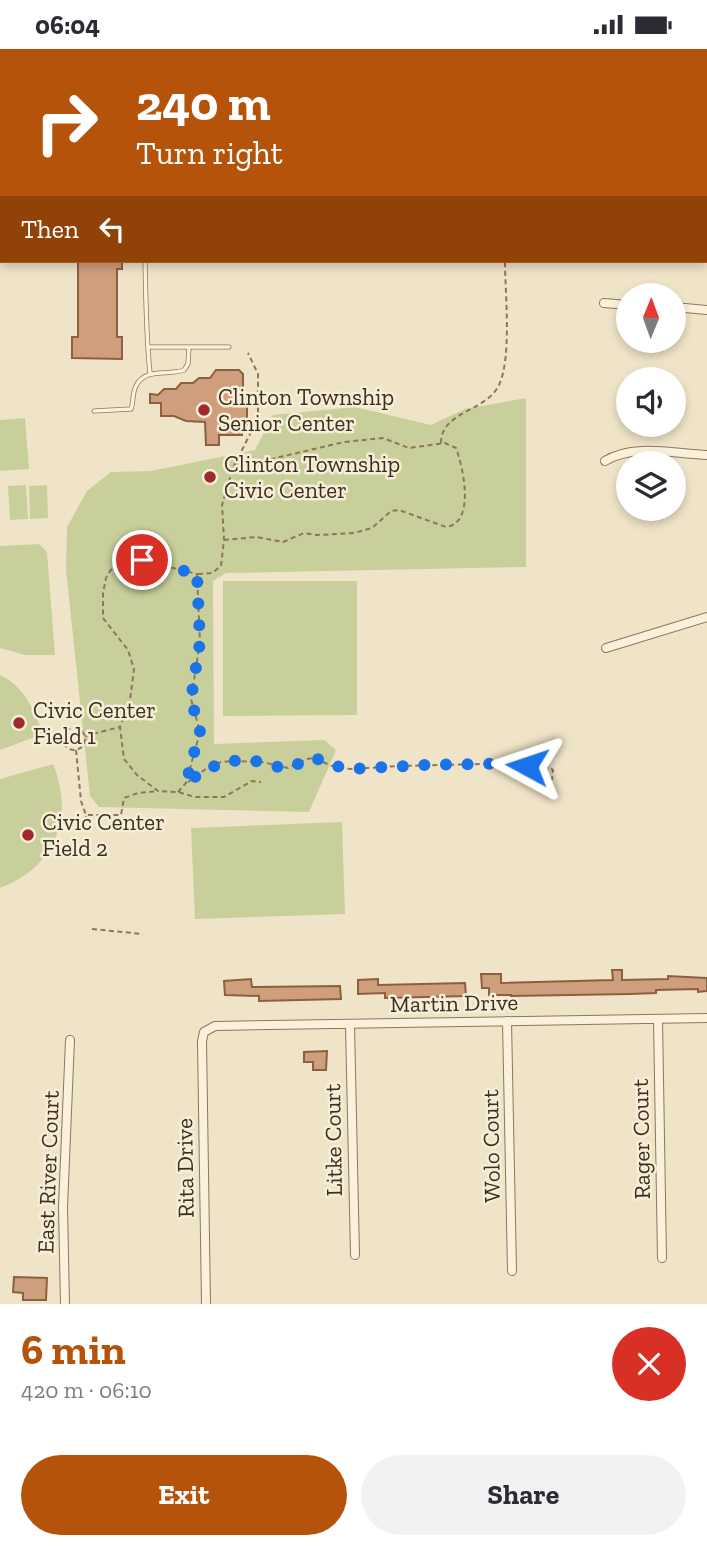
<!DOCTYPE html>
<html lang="en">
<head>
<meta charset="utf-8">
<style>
	:root { --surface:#fff; --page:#f2f2f3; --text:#2b2b33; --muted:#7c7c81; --accent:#b45309 }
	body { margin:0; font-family:"Zilla Slab",serif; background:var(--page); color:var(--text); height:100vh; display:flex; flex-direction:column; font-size:26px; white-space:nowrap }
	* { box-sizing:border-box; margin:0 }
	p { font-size:23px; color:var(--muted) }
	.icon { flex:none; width:38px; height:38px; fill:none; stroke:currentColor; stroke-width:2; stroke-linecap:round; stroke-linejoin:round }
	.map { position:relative; height:1255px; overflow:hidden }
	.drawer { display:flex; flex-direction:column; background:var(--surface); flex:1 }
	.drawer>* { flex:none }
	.hud { position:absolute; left:0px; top:0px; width:707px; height:214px; box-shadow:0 4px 10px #0003; background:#b45309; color:#fff; overflow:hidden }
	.needle { width:46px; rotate:1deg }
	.tools { position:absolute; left:616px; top:234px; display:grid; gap:14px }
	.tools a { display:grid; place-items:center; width:70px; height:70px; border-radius:50%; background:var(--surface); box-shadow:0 4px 10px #0003; font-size:35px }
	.pin { position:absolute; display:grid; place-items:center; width:60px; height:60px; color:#fff; margin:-30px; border:4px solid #fff; border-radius:50%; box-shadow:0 2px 7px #0007 }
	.me { position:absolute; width:77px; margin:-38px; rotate:275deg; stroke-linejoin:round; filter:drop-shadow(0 0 5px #0008) }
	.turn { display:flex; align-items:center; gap:24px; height:147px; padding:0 21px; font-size:32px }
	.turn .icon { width:91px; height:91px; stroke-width:2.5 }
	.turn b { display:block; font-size:49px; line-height:60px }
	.then { display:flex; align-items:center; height:66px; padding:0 21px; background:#0003; gap:14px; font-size:26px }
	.round { display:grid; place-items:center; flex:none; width:74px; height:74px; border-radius:37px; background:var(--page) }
	.overview { display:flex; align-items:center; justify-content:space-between; height:119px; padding:0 21px }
	h1 { font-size:42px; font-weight:800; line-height:52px; color:var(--accent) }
	.button { display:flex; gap:14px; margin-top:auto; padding:14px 21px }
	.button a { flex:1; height:80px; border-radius:42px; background:var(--accent); color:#fff; font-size:28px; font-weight:800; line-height:80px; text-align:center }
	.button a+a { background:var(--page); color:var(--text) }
	.status { display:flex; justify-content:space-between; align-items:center; height:49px; padding:0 35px; background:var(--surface); direction:ltr }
	.status svg { height:19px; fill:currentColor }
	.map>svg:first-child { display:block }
	.green { fill:#c9cf9b }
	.building { fill:#cf9f7d; stroke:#8d5f41; stroke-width:2 }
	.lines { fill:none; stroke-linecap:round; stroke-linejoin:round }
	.lane-casing { stroke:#8d765c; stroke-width:5 }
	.street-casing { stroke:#8d765c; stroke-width:10 }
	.path { stroke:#8d765c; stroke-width:2; stroke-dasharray:5 3.5; stroke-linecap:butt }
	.lane { stroke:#faf1dc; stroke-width:3.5 }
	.street { stroke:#faf1dc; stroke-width:8 }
	.route { stroke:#1a73e8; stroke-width:12; stroke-dasharray:0 21.6 }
	.poi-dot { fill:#9e2a2b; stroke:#f7eed8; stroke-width:2.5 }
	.labels { text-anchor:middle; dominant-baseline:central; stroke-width:5; stroke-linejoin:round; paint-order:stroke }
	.poi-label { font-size:23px; fill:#3d2e20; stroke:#f7eed8; text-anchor:start }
	.street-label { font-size:23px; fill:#3d2e20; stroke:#f7eed8 }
</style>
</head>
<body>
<div class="status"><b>06:04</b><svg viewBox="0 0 49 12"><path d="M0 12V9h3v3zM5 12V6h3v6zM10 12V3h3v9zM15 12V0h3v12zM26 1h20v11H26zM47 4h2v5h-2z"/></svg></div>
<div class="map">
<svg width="707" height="1255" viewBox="0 0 707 1255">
	<rect width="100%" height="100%" fill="#f0e4c8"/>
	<!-- green -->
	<path class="green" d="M526,349v169l-300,6 -13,8 1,163 110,-4 12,10 -27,62 -210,-5 -9,-11 -24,-226 1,-43 20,-36 24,-19 40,-1 104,-21 18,-35 82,-8 76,18 34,-16z
		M25,369l4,51 -29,2v-51z
		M26,436l2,34 -18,1 -2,-34z
		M47,436l1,33 -18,1 -1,-33z
		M39,495l8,8 8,103h-30l-25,-7v-102z
		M223,532h134v134l-134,1z
		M0,626c25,12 34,35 43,59l-43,16z
		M53,715c22,53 2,104 -53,124v-109z
		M342,773l3,92 -150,5 -4,-91z"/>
	<!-- building -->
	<path class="building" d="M78,212h44v8h-5v68h5v22l-50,-1v-21h6z
		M216,321h23l4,4v24h4v27h-5v10h-23v10h-13l-1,-23 -19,-1 -12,-5h-13v-13h-11v-9l8,1 6,-6h12l5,-6h12l6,-5h11z
		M612,921h10v10l46,-1v-3l39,2v13l-9,1v-3l-42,1v3l-26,1 -119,2v-1h-22v-7h-7l-1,-14h20v9l112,-3z
		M251,930l1,8 88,-1 1,13 -82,2v-5l-34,-1 -1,-14z
		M378,930v6l87,-2 1,13 -81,2v-5l-27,1v-14z
		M327,1002l-1,19h-13v-8h-9v-10z
		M14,1228l33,1 -1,22h-23v-7l-10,-1z"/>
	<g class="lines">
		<!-- lane casing -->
		<g class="lane-casing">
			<path id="lane" d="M219,0v2
				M0,45l2,-1
				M0,56l2,-1
				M145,212c1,38 1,75 5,112
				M150,298h79
				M94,362l37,-2c3,-8 1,-16 5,-23 9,-19 32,-10 48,-16l4,-6 1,-17"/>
		</g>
		<!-- street casing -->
		<g class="street-casing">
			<path id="street" d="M597,0v2
				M705,111h2
				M604,254l24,2
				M674,258l33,3
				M605,412c29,-18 70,-7 102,-6
				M606,599l101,-31
				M658,970l4,239
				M507,972l5,250
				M350,976l5,230
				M65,1255l-2,-97 7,-167
				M206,1255l-4,-263 2,-9 11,-6 492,-8"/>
		</g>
		<!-- path -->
		<path class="path" d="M229,0v2
			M0,34l2,-1
			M441,394c0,-32 45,-31 58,-58 13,-28 6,-92 6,-124
			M224,491l32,-3 27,5 21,-9 13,2 37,-2 18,-5 19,-17 8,-1 47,17c30,-4 17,-60 10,-79l-11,-5 -36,5 -26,-10 -39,4 -111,26
			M198,525l14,-1 9,-7 3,-26 -2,-35 11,-37 25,-50v-44l-10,-21
			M63 690a11 11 0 1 1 22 0a11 11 0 1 1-22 0Z
			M85,687l35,-9
			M76,701l5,51 5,14h35l3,-17 14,-5 20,-2
			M188,733l19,-14 14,-6 13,-1 28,1 26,6 19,-9 7,-1 18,8 18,3 50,-3 125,-3c6,12 13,25 27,16l1,-9 -11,-6 -17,-1
			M178,743l8,-9 14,-51 -9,-33 9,-57 -3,-68 -55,-14 -18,1 -12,7 -6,10 -3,15v25l25,32 6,19 -4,31 -10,27 4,32 13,16 21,16 20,1 17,5h29l28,-16 9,1
			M86,767v7
			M92,880l51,5"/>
		<!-- lane -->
		<use href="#lane" class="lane"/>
		<!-- street -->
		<use href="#street" class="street"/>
	</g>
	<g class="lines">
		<!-- route -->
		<path class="route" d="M142,511l55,14 3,68 -9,57 9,32 -14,52c27,-19 43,-26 76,-21 7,2 14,5 21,6 12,2 20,-11 31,-10 12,3 23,10 36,11l74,-4 101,-2 2,3"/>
	</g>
	<!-- markers -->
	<g class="poi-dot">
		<circle cx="204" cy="361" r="7"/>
		<circle cx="210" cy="428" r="7"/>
		<circle cx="19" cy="674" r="7"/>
		<circle cx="28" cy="786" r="7"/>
	</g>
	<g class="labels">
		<!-- poi labels -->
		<g class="poi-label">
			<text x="218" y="348">Clinton Township<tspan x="218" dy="26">Senior Center</tspan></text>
			<text x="224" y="415">Clinton Township<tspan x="224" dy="26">Civic Center</tspan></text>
			<text x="33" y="661">Civic Center<tspan x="33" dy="26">Field 1</tspan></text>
			<text x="42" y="773">Civic Center<tspan x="42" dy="26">Field 2</tspan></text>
		</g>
		<!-- street labels -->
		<g class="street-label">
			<text transform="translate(454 954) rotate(-1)">Martin Drive</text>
			<text transform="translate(641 1090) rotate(-91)">Rager Court</text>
			<text transform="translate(333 1091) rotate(-91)">Litke Court</text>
			<text transform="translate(491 1097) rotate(-91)">Wolo Court</text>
			<text transform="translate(185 1119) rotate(-91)">Rita Drive</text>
			<text transform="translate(48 1123) rotate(-88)">East River Court</text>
		</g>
	</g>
</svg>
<div class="tools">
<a><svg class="needle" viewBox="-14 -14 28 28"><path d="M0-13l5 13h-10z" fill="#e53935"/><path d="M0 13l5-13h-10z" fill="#7c7c81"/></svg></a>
<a><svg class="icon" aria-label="sound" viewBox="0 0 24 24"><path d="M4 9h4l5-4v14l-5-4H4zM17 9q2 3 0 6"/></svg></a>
<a><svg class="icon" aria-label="layers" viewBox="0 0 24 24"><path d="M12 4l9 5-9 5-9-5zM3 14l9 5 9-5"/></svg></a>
</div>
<div class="pin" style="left:142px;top:511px;background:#d93025"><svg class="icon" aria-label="arrive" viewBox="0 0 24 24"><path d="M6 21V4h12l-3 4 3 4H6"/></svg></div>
<svg class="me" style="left:527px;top:717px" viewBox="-20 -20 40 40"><path d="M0-17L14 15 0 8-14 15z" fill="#1a73e8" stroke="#fff" stroke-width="4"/></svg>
<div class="hud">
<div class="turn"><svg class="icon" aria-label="right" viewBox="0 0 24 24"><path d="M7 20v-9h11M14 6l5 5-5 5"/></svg><div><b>240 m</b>Turn right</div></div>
<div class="then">Then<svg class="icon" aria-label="left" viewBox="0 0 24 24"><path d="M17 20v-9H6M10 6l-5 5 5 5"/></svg></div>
</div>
</div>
<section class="drawer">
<div class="overview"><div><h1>6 min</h1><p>420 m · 06:10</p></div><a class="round" style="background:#d93025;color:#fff"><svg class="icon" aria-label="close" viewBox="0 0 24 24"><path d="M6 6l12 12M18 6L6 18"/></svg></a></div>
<div class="button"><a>Exit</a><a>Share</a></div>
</section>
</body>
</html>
